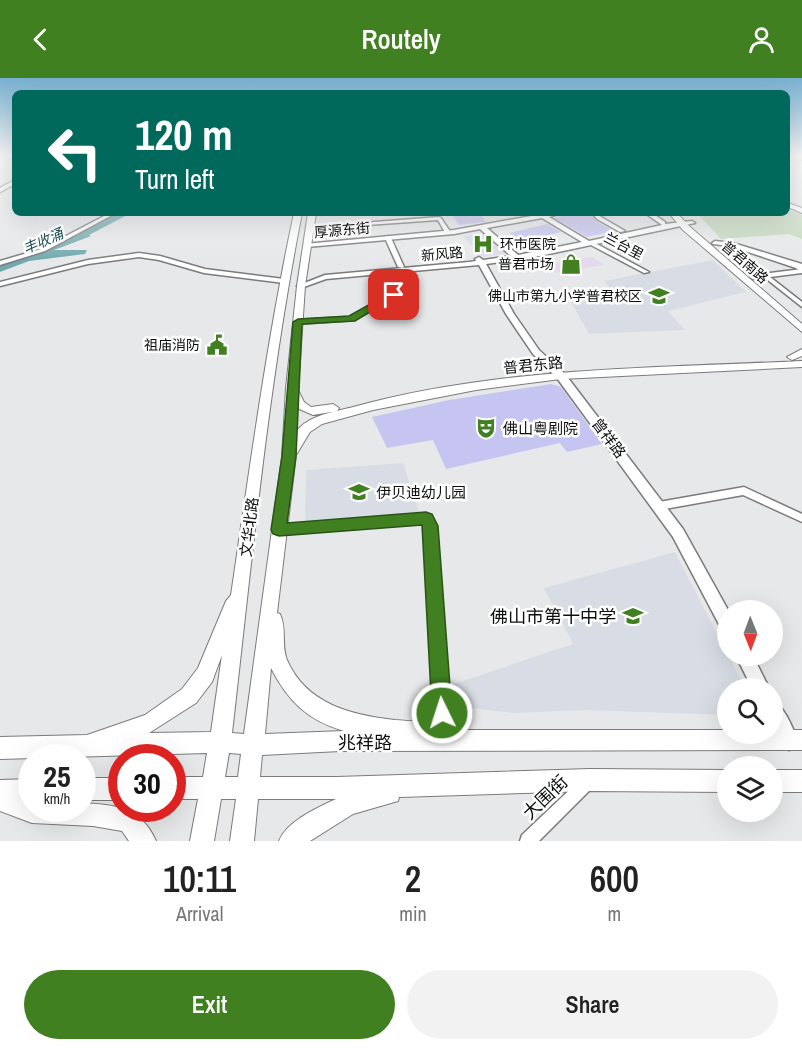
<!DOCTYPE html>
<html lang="en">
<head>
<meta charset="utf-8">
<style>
	:root { --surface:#fff; --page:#f2f2f2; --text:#222; --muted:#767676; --accent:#408021 }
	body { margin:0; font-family:"Archivo Narrow","Noto Sans SC",sans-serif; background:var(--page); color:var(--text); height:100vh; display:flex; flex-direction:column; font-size:22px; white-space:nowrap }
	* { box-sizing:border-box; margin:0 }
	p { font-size:20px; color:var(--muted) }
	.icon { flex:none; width:33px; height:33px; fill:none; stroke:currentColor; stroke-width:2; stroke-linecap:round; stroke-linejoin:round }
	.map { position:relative; height:763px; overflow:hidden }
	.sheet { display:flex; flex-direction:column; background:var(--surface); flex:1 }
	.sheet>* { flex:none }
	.hud { position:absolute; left:12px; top:12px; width:778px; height:126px; border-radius:9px; box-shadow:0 6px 24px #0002; background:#00695c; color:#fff; overflow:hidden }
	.needle { width:39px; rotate:179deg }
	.fabs { position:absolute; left:717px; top:522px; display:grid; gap:12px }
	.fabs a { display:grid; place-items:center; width:66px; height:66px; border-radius:50%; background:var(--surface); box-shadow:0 6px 24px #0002; font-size:30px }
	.speed { position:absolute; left:18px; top:666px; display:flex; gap:12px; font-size:30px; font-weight:700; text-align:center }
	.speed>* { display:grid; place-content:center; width:78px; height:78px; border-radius:50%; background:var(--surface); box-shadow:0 6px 24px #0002; line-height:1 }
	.speed small { font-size:15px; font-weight:400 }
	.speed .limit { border:9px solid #d22; background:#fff; color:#111 }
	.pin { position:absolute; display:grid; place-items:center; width:51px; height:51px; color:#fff; margin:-26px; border-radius:12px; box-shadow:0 3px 9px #0006 }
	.me { position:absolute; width:66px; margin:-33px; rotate:356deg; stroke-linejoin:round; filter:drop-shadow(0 0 4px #0008) }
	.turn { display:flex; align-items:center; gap:21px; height:126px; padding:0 24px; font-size:27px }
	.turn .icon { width:78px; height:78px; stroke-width:2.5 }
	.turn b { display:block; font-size:42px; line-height:51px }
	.eta { display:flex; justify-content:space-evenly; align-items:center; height:102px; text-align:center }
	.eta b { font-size:36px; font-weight:600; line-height:42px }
	.cta { display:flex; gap:12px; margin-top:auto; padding:12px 24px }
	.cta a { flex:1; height:69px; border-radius:36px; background:var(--accent); color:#fff; font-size:24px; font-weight:600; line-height:69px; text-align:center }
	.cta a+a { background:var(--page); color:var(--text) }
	header { display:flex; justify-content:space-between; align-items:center; height:78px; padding:0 24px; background:var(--accent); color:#fff; font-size:27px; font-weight:600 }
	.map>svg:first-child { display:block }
	.commercial { fill:#e5d9ed }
	.built { fill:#d8dde5 }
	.green { fill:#c3d9bc }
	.water { fill:#70aaaf }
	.building { fill:#c6c5f1 }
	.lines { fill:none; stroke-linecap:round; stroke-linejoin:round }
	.minor-casing { stroke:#7b7b7c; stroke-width:3 }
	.tertiary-casing { stroke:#7b7b7c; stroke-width:3 }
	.secondary-casing { stroke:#7b7b7c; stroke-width:2 }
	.minor { fill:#fff; fill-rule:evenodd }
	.tertiary { fill:#fff; fill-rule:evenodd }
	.secondary { fill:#fff; fill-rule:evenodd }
	.route { fill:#408021; stroke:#2a5315; stroke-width:1.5 }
	.labels { text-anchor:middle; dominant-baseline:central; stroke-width:5; stroke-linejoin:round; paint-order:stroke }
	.far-street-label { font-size:14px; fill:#0d0e0e; stroke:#fff }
	.far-water-label { font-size:14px; font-style:italic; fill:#194d51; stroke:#fff }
	.far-poi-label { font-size:14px; fill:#0d0e0e; stroke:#fff; text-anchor:end }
	.street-label { font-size:15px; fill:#0d0e0e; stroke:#fff }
	.poi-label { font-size:15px; fill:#0d0e0e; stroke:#fff; text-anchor:start }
	.near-poi-label { font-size:18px; fill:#0d0e0e; stroke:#fff; text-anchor:end }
	.near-street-label { font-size:18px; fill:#0d0e0e; stroke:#fff }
</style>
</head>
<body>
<header><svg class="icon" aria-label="back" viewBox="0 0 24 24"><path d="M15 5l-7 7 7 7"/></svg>Routely<svg class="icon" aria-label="person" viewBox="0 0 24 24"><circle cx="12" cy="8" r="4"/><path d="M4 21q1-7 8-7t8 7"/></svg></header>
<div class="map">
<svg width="802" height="763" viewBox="0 0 802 763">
	<rect width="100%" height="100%" fill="#e7e8e9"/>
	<!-- commercial -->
	<path class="commercial" d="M592,179l12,8 -48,8 -21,-11 16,1z"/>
	<!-- built -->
	<path class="built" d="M483,156l24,19 -25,4 -19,-21z
		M713,182l33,32 -78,19 17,19 -96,4 -20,-36 43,-7 -8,-10z
		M403,385l17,52 -115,7 1,-52z
		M675,474l70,136h-17l-1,27 -141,-5 -73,3 -64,-8 -7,-17 131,-44 -29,-56z"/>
	<!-- green -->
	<path class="green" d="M788,131l14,6v24l-13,-5 -68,5 -24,-26h91z"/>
	<!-- water -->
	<path class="water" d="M118,135h13l-42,22 2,1 -37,14h33l-2,4 -56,7 -29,11v-7l41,-13z"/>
	<!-- building -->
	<path class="building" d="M573,135h17l6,8 18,10 -27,6 -33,-19z
		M480,136l6,8 -27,3 -6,-9z
		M548,146l13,8 -32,8 -5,-3 -6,1 -9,-5z
		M551,306l10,3 41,57 -35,8 -7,-9 -114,26 -13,-29 -46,8 -15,-31 77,-17z"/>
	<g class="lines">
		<!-- minor casing -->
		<g class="minor-casing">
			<path id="minor" d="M110,135h6l-71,38 -45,14v-4l41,-12z
				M592,135h5l4,4 24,14 -5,1 -23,-13z
				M439,139l2,1 10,15 -1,1h-4l-8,-14 -128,9 -2,-1 2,-1z
				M388,158l3,2 13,29 -1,1 -5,-1 -13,-29z
				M589,164h4l56,30 -5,1 -55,-29z
				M139,175l21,3 45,13 79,10 3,2 -3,2 -80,-10 -45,-13 -20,-3 -51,7 -88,22v-4l88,-22z
				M802,191v4l-32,4 32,25v5l-38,-30 -11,2 -3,-2 3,-2z
				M385,192l3,2 8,25 -1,1 -42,22 -55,4 -3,-2 3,-2 52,-3 40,-21 -8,-24z
				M744,409l58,27v8l-59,-27 -84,15 -3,-1 -2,-3 2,-3 3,-1z
				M426,436l4,1 6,11 14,210 -2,5 -5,2 -5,-2 -2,-5 -10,-209 -3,-5 -144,12 -4,-1 -1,-3 1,-3 4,-1z
				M586,699l5,2 2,5 -2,5 -52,52h-19l2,-6 59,-56z"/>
		</g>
		<!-- tertiary casing -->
		<g class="tertiary-casing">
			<path id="tertiary" d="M794,77h5v1l-2,1z
				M15,102v4l-15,8v-4z
				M548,135h13l-12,4 40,24 73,-16 -17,-12h7l13,9v2l27,-3 3,2 -165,35 -44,6 28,50 25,36 26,24 118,155 45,81v22l-6,-2 -49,-93 -116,-159 -24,-24 -27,-40 -27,-49 -153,14 -25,9 -4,-2 28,-11 144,-13 7,-1 -1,-2 4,-2 4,3 28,-4 -31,-27 -26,5 -147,13 -2,-1v-2l149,-14zM542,140l40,24 -64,13 -31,-27z
				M715,163l18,2 69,21v9l-6,-5 -66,-22 -17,-2 -1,-1z
				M736,578h17l16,32h-17z
				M772,623c13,5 21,28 26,40l-2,7 -7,2c-19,-7 -17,-32 -17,-49z"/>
		</g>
		<!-- secondary casing -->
		<g class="secondary-casing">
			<path id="secondary" d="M788,78h14v4h-14z
				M788,125l14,5v5l-14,-6z
				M294,135h8c-34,172 -50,346 -70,520l12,1 38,-277 4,-69 11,-102 11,-73h8l-11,73 -7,104 6,12 7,5 22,-3 6,4 -2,3 -24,4 -16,-7 -1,24c12,-17 38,-20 57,-25 146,-40 299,-39 449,-46v6l-241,12 -85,11 -103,20 -51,14 -12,8 -14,23 -19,158 3,1c7,14 1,31 7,46 19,44 64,55 108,60 14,1 29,1 41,7l2,3h290v4h44v-4h30v20l-462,1 -78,4 -2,22h77l253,-8 138,1v22l-138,-1 -191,6 -1,4 -45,13 -43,27h-31c8,-20 38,-33 57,-42h-78l-4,42h-24l6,-42h-15l-7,42h-24l8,-42h-26v-22h31l4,-24 -207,6v-22l87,-2 58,-20 37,-26 16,-21 28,-67 5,-6c19,-128 36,-256 63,-382zM222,577l-11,77 -62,1 47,-30 16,-21zM271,590c17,33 36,52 73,63l-79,3zM229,675l12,1 -3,23h-13z
				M669,135h8l12,13 113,98v8l-119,-102z
				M802,271v7l-10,4 -5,-3z
				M772,692h30v22h-30z
				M82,700h40v22h-40z
				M32,701v29h50v-5c34,2 59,4 74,38h-27l-7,-10 -29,-5 -61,-3 -32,-12v-31z"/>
		</g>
		<!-- minor -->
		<use href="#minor" class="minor"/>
		<!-- tertiary -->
		<use href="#tertiary" class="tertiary"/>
		<!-- secondary -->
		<use href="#secondary" class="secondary"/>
	</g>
	<!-- sky -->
	<linearGradient id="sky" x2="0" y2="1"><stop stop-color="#78b0d1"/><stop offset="0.42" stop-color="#f4f5f5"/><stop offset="1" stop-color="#f4f5f5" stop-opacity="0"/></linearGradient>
	<rect width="802" height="184" fill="url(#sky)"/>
	<!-- route -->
	<path class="route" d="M390,215l8,2 -43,26 -53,3 -6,132 -9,67 139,-11 6,2 6,12 14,187 -3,7 -7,3 -7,-3 -3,-7 -10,-188 -143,11 -6,-2 -2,-4 11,-74 11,-134 5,-3 51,-3z"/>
	<!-- icons -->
	<defs>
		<g id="hospital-bare" transform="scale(1.62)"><path d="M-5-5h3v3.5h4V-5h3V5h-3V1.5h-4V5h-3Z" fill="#408021" stroke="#fff" stroke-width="2.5" paint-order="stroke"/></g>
		<g id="shop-bare" transform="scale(1.62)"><path d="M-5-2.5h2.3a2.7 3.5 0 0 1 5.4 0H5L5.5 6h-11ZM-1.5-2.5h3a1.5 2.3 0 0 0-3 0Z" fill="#408021" stroke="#fff" stroke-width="2.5" paint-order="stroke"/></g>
		<g id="school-bare" transform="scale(1.62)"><path d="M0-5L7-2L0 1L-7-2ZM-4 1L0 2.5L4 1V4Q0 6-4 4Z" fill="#408021" stroke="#fff" stroke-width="2.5" paint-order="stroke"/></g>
		<g id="civic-bare" transform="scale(1.62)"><path d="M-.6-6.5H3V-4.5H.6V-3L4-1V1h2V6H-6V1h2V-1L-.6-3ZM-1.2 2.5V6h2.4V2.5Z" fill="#408021" stroke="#fff" stroke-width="2.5" paint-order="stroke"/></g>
		<g id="theatre-bare" transform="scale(1.62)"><path d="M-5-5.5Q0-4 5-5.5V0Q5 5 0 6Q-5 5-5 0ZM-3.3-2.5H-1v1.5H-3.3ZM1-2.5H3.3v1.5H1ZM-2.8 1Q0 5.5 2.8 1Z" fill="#408021" stroke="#fff" stroke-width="2.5" paint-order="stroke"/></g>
	</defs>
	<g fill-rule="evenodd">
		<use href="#hospital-bare" x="483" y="166"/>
		<use href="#shop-bare" x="571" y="186"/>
		<use href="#school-bare" x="659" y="218"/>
		<use href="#civic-bare" x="217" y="267"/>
		<use href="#theatre-bare" x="486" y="350"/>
		<use href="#school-bare" x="359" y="414"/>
		<use href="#school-bare" x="633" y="538"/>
	</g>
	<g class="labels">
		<!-- far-street labels -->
		<g class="far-street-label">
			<text transform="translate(342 152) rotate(-5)">厚源东街</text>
			<text transform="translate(624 168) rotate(28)">兰台里</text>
			<text transform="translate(442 176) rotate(-5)">新风路</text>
			<text transform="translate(745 184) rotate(41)">普君南路</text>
		</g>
		<!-- far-water labels -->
		<g class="far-water-label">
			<text transform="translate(43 163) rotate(-24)">丰收涌</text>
		</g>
		<!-- far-poi labels -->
		<g class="far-poi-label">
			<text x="500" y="166" text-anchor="start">环市医院</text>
			<text x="554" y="186">普君市场</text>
			<text x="642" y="218">佛山市第九小学普君校区</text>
			<text x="200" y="267">祖庙消防</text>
		</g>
		<!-- street labels -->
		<g class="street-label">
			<text transform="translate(533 287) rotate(-6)">普君东路</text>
			<text transform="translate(609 360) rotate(53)">曾祥路</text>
			<text transform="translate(249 449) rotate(-83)">文华北路</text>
		</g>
		<!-- poi labels -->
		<g class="poi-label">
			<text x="503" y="350">佛山粤剧院</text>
			<text x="376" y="414">伊贝迪幼儿园</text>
		</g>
		<!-- near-poi labels -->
		<g class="near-poi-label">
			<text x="616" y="538">佛山市第十中学</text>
		</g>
		<!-- near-street labels -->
		<g class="near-street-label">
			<text x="365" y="664">兆祥路</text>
			<text transform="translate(545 719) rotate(-44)">大围街</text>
		</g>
	</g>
</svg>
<div class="fabs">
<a><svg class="needle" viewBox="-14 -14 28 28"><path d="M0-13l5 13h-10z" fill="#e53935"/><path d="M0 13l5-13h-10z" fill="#767676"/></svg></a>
<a><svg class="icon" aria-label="search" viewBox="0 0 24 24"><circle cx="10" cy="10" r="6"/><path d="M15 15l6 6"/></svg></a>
<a><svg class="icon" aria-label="layers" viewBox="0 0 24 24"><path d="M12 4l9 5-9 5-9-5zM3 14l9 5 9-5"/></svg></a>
</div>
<div class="speed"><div>25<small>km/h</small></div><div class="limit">30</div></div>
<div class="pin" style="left:394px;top:217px;background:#d93025"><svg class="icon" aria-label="arrive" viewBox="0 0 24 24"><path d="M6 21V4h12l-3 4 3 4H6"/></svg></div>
<svg class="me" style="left:442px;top:635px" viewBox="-20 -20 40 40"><circle r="17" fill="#408021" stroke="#fff" stroke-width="3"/><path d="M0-11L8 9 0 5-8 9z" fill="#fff"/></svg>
<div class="hud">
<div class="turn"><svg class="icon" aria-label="left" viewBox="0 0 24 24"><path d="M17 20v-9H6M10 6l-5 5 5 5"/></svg><div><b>120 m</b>Turn left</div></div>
</div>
</div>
<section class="sheet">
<div class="eta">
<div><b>10:11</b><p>Arrival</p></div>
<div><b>2</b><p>min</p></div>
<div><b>600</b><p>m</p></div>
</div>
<div class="cta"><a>Exit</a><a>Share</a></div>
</section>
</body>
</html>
